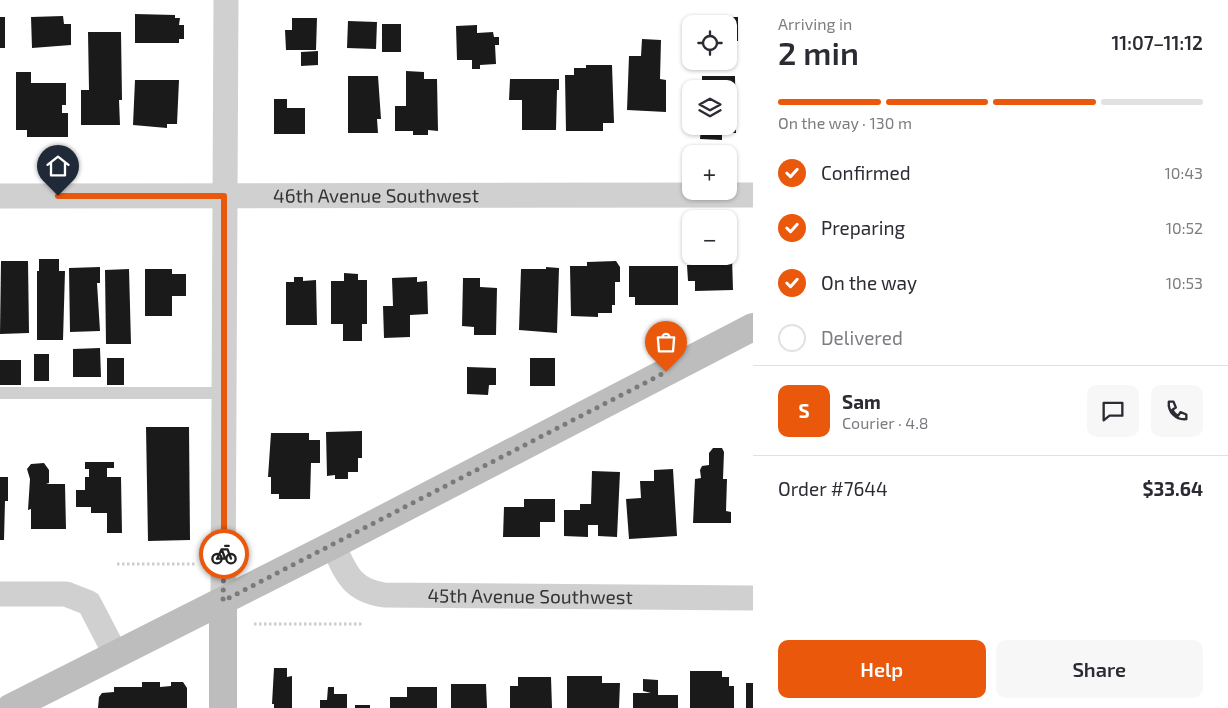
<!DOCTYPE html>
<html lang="en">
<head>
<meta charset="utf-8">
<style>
	body { margin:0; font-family:"Exo 2",sans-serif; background:#f7f7f7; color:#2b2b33; height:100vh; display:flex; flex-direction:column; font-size:19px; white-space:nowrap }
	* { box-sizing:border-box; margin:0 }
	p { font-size:16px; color:#7c7c81 }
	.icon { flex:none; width:28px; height:28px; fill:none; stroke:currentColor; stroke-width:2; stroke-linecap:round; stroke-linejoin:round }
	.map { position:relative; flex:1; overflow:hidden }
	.side { display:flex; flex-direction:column; background:#fff; width:475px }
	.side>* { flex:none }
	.fabs { position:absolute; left:682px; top:15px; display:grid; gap:10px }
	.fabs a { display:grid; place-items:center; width:55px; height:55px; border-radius:10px; background:#fff; box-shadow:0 1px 4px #0004; font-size:25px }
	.pin { position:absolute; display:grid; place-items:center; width:42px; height:42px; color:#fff; margin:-51px -21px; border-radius:50% 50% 50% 0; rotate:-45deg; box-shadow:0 0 5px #0007 }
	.pin .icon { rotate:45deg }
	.courier { position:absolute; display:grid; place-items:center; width:50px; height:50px; margin:-25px; border:4px solid #ea580c; border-radius:50%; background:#fff; color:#222; box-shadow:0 1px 6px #0007 }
	.head em { font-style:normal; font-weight:600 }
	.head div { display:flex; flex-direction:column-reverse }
	.head { display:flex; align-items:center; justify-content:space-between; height:85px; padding:0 25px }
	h1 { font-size:32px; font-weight:600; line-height:38px }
	.bar { display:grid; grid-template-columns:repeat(4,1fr); gap:8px 5px; align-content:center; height:60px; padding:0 25px }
	.bar i { height:6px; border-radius:4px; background:#e1e1e2 }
	.bar .active { background:#ea580c }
	.bar p { grid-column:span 4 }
	.line { display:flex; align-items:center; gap:12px; padding:0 25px; border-top:1px solid #e1e1e2 }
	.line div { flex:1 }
	.round { display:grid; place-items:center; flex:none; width:52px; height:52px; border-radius:10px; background:#f7f7f7 }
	ol { padding:0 25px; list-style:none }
	li { display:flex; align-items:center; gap:15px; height:55px }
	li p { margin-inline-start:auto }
	li .icon { padding:5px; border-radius:50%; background:#ea580c; color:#fff; stroke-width:4 }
	li:last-child { color:#7c7c81 }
	li i { width:28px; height:28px; border:2px solid #e1e1e2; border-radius:50% }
	.action { display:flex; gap:10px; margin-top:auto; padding:10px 25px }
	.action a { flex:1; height:58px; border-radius:10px; background:#ea580c; color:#fff; font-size:20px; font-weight:600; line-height:58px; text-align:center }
	.action a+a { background:#f7f7f7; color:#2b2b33 }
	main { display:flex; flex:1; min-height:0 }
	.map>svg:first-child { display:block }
</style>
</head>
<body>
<main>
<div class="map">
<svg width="753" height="708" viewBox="0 0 753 708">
	<rect width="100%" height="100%" fill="#fff"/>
	<g fill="#1a1a1a">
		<path d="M135,14L175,15V18H180L179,25H184V39H179V43H135Z"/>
		<path d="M63,16L64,24H71V45L32,48L31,17Z"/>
		<rect x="0" y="17" width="5" height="31"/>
		<path d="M720,17H738V41H729V24H720Z"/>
		<path d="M292,18H317L316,50H286L285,30H292Z"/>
		<path d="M348,21L377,22L376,49L347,48Z"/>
		<rect x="382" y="24" width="19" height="28"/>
		<path d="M477,25V33L493,32L494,37H499V45H495L496,64L480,65V69H472V60H457L456,26Z"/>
		<path d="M88,32H121L122,100H119L120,125H81V90H89Z"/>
		<path d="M642,39L661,40L660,79L666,80V112L627,110L629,56H641Z"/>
		<path d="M318,51V65L301,66V52Z"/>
		<path d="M586,65H612L614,123H603V131H566L565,75H574V68H586Z"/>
		<path d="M406,71L424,72V79H437L438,131L428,130V135H413V131H395V106H406Z"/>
		<path d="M16,72H31V83H66V105H62V113H68V137H27V130H16Z"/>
		<path d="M348,76H378L381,119H377L378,133H348Z"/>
		<path d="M702,76H735L736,133H722V140L700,139L701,126H729V89H702Z"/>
		<path d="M510,79H559V90H557L556,130H522V100H509Z"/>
		<path d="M135,80H179L177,124H167V128L133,125Z"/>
		<path d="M274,99H287V108H305V134H274Z"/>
		<path d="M732,257L733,290L695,291V281H688L687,265H694V258Z"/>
		<path d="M39,259H59V271H65L63,340H37V271H39Z"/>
		<path d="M1,261H28L29,333L0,334Z"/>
		<path d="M616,261L620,267V282H615V305H612V313H598V317L571,316L570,266H587V262Z"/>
		<path d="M629,266H678V305H635V297H629Z"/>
		<path d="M100,267V283H97L100,331L70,332L69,268Z"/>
		<path d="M546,267L559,268L557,333L519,330L521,269H546Z"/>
		<path d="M129,269L131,344H106L105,270Z"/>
		<path d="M145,269H172V274H186V296H172V316H145Z"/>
		<path d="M344,273L358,274V280H367V324H362V341H343V324H331V281H344Z"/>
		<path d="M294,277H303V281L316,280L317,325H286V282H294Z"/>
		<path d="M417,277V282L427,281L428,314L410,315V337L384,338L383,306H393L392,278Z"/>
		<path d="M463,278H480V287L497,288L496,335H474V327L462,326Z"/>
		<path d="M100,348L101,377H73V349Z"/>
		<rect x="34" y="354" width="15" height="27"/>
		<rect x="107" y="358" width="17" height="27"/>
		<rect x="530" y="358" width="25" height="28"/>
		<rect x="0" y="360" width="21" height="25"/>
		<path d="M467,367L496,368V385H489L488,395L467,394Z"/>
		<path d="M146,427H189L190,540L148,541Z"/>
		<path d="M362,431V458H358V472H348V479H335V475L327,476L326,432Z"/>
		<path d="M271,433H309V440H320V463H311L310,499H279V494H271V477H268Z"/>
		<path d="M713,448H722L724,452L723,479H727L726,511L731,512V523H693L695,479L701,478L700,470L702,466L709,465V453Z"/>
		<path d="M85,462H114V468H107V477H121L122,533H107V513H91V507H76V490H85V477H89V469H85Z"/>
		<path d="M44,463L49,470V483L46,484H65L66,529H31V509L28,510L30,479L27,469L31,464Z"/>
		<path d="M673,469L677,536L629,539L626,499L641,498L640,481H654V470Z"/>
		<path d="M592,471L620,472L617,537L598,536V525H588V537L564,536V510H580V504H591Z"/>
		<path d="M0,477H8V501H5L4,540H0Z"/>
		<path d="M524,499H555V522H540V537H503L504,507H524Z"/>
		<path d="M274,668H287V677L292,676V708H274V704H272Z"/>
		<path d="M690,671H722V677H729V686H734V708H690Z"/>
		<path d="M567,676H602V683H620L619,708H567Z"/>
		<path d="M518,677H551L552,708H510V686H518Z"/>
		<path d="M643,679L658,680V695H678V708H633V693H651L643,691Z"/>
		<path d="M142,682H160V687L171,686V682H183L187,688V708H98L99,697L102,693L114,692V687H142Z"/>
		<rect x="746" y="683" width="7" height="25"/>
		<path d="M451,684H486L487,708H451Z"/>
		<path d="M328,687H334V694H347V708H320V700H327Z"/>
		<path d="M407,687H437V708H390V697H407Z"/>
		<rect x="355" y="705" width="15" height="3"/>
	</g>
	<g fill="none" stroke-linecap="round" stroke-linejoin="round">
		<g stroke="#cdcdcd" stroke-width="3" stroke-dasharray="2.5 2.5" stroke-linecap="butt">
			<path d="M117,564H196"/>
			<path d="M254,624H362"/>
		</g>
		<path stroke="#d0d0d0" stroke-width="12" d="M0,393H226"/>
		<g stroke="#d0d0d0" stroke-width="25">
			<path id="s1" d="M0,196L753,195"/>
			<path id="s2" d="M333,545C346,573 351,590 384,595L753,598"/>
			<path d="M0,594H66L89,603L116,655"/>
			<path d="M223,601L226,0"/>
		</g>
		<g stroke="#bdbdbd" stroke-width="28">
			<path d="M10,708L333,545L753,327"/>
			<path d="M223,708V601"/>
		</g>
	</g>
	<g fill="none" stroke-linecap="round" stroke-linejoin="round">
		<path stroke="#7a7a7a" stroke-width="5" stroke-dasharray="0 9" d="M224,554L223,601L666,372"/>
		<path stroke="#ea580c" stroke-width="6" d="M58,196H224V554"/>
	</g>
	<g text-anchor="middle" stroke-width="5" stroke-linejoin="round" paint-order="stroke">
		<g font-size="19" fill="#333" stroke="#fff">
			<text dy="7" stroke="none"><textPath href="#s1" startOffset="376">46th Avenue Southwest</textPath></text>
			<text dy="7" stroke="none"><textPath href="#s2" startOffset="222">45th Avenue Southwest</textPath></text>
		</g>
	</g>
</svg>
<div class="fabs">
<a><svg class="icon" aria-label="locate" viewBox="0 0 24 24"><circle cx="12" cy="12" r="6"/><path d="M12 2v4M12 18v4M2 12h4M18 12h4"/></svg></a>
<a><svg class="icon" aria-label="layers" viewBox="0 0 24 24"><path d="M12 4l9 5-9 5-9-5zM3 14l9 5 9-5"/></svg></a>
<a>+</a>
<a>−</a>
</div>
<div class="pin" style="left:666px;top:372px;background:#ea580c"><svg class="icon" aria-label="bag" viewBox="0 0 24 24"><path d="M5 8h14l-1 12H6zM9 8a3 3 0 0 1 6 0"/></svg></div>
<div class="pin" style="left:58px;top:196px;background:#1f2937"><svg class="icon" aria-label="home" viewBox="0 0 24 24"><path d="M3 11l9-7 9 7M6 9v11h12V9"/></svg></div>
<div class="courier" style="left:224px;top:554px"><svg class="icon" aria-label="bike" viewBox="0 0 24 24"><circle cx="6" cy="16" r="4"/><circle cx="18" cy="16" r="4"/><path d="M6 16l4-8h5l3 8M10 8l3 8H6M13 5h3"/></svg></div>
</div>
<section class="side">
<div class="head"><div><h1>2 min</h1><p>Arriving in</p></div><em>11:07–11:12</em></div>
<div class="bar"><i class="active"></i><i class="active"></i><i class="active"></i><i></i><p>On the way · 130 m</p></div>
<ol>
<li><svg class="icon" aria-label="check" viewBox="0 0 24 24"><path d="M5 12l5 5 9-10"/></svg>Confirmed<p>10:43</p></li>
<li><svg class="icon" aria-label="check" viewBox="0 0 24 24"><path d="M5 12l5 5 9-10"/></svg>Preparing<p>10:52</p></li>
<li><svg class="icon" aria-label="check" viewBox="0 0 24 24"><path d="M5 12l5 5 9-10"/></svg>On the way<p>10:53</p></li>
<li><i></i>Delivered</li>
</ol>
<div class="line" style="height:90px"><b class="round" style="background:#ea580c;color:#fff">S</b><div><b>Sam</b><p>Courier · 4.8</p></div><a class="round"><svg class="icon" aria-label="chat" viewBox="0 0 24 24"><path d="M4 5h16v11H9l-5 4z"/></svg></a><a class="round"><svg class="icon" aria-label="phone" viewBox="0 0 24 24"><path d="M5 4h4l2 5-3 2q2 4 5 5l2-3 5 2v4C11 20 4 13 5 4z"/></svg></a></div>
<div class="line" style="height:65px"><div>Order #7644</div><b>$33.64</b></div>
<div class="action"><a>Help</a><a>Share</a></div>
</section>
</main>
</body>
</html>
